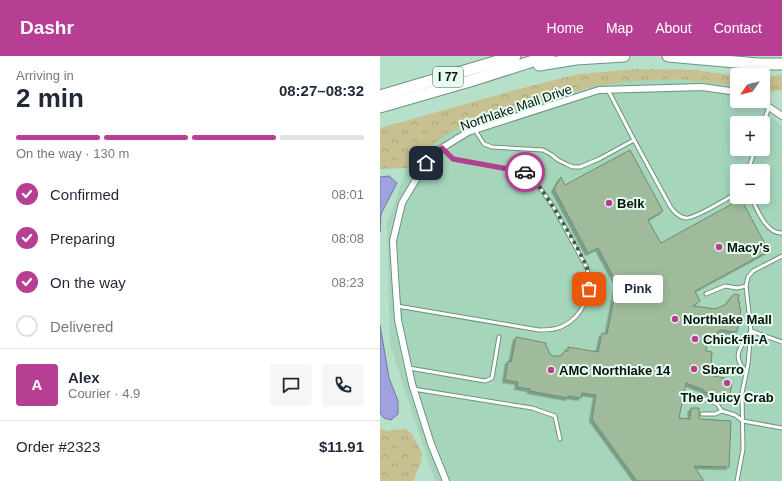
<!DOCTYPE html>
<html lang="en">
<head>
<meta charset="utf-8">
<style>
	body { margin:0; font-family:Helvetica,sans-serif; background:#f6f6f7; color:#1f2937; height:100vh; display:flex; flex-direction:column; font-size:15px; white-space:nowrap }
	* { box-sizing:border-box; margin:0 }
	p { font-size:13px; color:#747a83 }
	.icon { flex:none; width:22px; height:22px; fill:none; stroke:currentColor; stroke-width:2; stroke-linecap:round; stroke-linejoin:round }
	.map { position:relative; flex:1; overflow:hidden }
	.drawer { display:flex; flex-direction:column; background:#fff; width:380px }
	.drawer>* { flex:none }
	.needle { width:26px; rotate:236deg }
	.fabs { position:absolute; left:350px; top:12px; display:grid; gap:8px }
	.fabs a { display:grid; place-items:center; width:40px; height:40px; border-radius:4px; background:#fff; box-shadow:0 2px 10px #0003; font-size:20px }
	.pin { position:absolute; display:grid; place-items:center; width:34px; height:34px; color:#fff; margin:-17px; border-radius:8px; box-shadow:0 2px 6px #0006 }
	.courier { position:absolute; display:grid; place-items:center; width:40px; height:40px; margin:-20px; border:3px solid #b63e93; border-radius:50%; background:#fff; color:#222; box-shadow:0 1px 5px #0007 }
	.bubble { position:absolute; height:28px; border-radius:4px; background:#fff; box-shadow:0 2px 10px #0003; font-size:13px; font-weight:700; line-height:28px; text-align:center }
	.head em { font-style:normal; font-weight:700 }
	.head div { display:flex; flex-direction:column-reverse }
	.head { display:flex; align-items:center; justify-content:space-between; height:68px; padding:0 16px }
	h1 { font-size:26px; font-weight:700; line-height:30px }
	.bar { display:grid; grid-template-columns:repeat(4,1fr); gap:6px 4px; align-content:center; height:48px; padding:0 16px }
	.bar i { height:5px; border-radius:3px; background:#e0e1e3 }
	.bar .selected { background:#b63e93 }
	.bar p { grid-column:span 4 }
	.line { display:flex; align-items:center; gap:10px; padding:0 16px; border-top:1px solid #e0e1e3 }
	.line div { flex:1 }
	.round { display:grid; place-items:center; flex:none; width:42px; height:42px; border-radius:4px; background:#f6f6f7 }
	ol { padding:0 16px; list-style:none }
	li { display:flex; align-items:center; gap:12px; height:44px }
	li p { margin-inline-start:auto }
	li .icon { padding:4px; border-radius:50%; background:#b63e93; color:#fff; stroke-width:4 }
	li:last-child { color:#747a83 }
	li i { width:22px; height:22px; border:2px solid #e0e1e3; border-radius:50% }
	header { display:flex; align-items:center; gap:24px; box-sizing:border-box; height:56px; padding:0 20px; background:#b63e93; color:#fff }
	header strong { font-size:19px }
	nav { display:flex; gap:22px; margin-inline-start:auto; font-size:14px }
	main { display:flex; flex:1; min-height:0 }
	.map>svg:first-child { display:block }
</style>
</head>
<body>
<header>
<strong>Dashr</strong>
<nav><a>Home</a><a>Map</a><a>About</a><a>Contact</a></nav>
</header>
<main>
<section class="drawer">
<div class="head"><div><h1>2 min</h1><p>Arriving in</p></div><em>08:27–08:32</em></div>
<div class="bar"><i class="selected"></i><i class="selected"></i><i class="selected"></i><i></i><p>On the way · 130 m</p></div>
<ol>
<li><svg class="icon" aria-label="check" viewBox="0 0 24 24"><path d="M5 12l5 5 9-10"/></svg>Confirmed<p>08:01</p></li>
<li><svg class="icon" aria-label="check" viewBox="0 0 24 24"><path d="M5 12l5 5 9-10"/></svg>Preparing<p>08:08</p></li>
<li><svg class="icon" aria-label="check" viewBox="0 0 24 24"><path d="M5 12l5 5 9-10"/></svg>On the way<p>08:23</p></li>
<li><i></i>Delivered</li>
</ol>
<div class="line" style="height:72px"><b class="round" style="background:#b63e93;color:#fff">A</b><div><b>Alex</b><p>Courier · 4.9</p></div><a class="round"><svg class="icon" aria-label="chat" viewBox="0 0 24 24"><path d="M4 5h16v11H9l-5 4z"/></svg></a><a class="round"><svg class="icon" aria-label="phone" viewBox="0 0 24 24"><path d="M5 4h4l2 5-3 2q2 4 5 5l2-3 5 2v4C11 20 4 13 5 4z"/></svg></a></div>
<div class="line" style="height:52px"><div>Order #2323</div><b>$11.91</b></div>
</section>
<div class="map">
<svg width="402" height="425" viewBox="0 0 402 425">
	<defs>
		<pattern id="forest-crowns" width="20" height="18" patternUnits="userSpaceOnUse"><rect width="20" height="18" fill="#c7c091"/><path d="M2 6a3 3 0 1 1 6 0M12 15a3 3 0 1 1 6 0" fill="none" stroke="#a9a47c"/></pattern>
		<filter id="shadow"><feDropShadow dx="-2.5" dy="2.5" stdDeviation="0" flood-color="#0004"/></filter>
	</defs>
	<rect width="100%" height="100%" fill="#b7e0ca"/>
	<path fill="#a5d6bc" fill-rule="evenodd" d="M350,21L357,28V45H375L402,70V425H56L48,405L10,288L7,168L39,77L218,24ZM357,67H383V93H357ZM357,115H383V141H357Z"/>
	<g fill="url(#forest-crowns)">
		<path d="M257,13L315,14L357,20V30L297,23L252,25L214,30L82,70C58,82 49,92 32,112L0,113V72L135,34L198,18Z"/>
		<path d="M402,19V34L383,37V21Z"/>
		<path d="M0,372L6,375L25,373L32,378L42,397L40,409L33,425H0Z"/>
	</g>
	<g fill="#9fa2df" stroke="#70779f">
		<path d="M9,120L17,127L1,158L0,176V121Z"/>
		<path d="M0,269L9,322L18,345V358L11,364L4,362L0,357Z"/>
	</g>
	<path fill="#a0bb9c" stroke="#708a6c" filter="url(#shadow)" d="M250,94L283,155L268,164L281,187L361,143L389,195L315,235L320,245L313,250L335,253L345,249L354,238L359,239L358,246H360L359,252H361L357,276L341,274L327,284L326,295L332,296L331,309L326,308L329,319L348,323L352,328L349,344L339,343L340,339L324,336V334L306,327L299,362L310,363L311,352H319V363L351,365L349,411L314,410L324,425H257L212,363L216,339L202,337L201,342L188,340V342L150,335V333L137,331L138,326L125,324L128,305L131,306L136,281L166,287V291H167L170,298L173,300H181L185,295H188V291L218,296L222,277L227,278L237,227L218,192L208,197L174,133L181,121L185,129Z"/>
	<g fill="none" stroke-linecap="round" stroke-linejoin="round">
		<defs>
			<g id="lane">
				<path d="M383,68L389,51"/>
				<path d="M95,74L104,88L112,91L163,94L172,99L178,104L188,109L193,111H200L219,103L254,84L228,34"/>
				<path d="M254,84L290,150C293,155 299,161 305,162C313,164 348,142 357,137"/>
				<path d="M368,115L375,93"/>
				<path d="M371,141C377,153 386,178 402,177"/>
				<path d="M326,238L345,230L357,232L366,230"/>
				<path d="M17,250L159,274C166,274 174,274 181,271C204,261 213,235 207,212L173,150L149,117L73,103L62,92"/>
				<path d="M29,312L105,325L112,322L119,281"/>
				<path d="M366,315C350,300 362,289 371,275L402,286"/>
				<path d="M33,333L152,352L175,360L180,383"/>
				<path d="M318,340L337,348L342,355"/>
				<path d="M322,358H335L342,355L355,359L363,365L402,372"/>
				<path d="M357,425L363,393L362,337L368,308L371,275L366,230L368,221L373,215L402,200"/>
			</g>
			<g id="street">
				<path d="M380,45L402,60"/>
				<path d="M66,425L51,388L32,328L18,264L15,220L13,185L22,147L46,107L62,92L88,76L219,34L322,31L357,36"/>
			</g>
			<g id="highway">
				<path d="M288,0L378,8H402"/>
				<path d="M159,9L196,3L244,0"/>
				<path d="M0,40L135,0"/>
				<path d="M0,51L90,25L169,0"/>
			</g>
		</defs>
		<use href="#lane" stroke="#6c927e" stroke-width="5"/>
		<use href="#street" stroke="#6c927e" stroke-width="8"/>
		<use href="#highway" stroke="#6c927e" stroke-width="13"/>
		<use href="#lane" stroke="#fff" stroke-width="3"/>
		<use href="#street" stroke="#fff" stroke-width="6"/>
		<use href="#highway" stroke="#fff" stroke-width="11"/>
	</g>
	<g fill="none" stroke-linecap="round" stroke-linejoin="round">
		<path stroke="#435a4e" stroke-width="4" stroke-dasharray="0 7.2" d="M145,116C159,122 201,196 207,212C210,219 209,226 209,233"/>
		<path stroke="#b63e93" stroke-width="5" d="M46,107L62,92L73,103L145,116"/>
	</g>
	<g fill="#b63e93" stroke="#e7fcf0" stroke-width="1.5">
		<circle cx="229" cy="147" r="4"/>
		<circle cx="339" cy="191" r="4"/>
		<circle cx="295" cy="263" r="4"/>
		<circle cx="315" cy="283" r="4"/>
		<circle cx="314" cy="313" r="4"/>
		<circle cx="171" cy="314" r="4"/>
		<circle cx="347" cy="327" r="4"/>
	</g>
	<g text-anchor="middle" stroke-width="4" stroke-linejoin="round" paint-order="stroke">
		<rect fill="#e7fcf0" stroke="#485850" stroke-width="1" x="53" y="11" width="30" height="20" rx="3"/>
		<g font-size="12" font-weight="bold" fill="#04120b">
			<text x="68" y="25">I 77</text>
		</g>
		<g font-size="13" fill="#04120b" stroke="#e7fcf0">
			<text transform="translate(136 51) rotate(-19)" y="5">Northlake Mall Drive</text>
		</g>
		<g font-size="13" font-weight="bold" fill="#04120b" stroke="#e7fcf0" text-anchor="start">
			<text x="237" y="152">Belk</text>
			<text x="347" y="196">Macy's</text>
			<text x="303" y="268">Northlake Mall</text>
			<text x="323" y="288">Chick-fil-A</text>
			<text x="322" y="318">Sbarro</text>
			<text x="179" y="319">AMC Northlake 14</text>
			<text x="347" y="346" text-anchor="middle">The Juicy Crab</text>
		</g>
	</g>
</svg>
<div class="fabs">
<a><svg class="needle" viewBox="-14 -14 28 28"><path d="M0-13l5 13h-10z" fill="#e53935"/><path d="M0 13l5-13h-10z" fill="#747a83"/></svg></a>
<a>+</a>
<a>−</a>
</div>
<div class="pin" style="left:209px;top:233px;background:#ea580c"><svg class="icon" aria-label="bag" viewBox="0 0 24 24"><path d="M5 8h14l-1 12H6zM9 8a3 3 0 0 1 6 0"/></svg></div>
<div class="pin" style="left:46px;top:107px;background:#1f2937"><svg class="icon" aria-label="home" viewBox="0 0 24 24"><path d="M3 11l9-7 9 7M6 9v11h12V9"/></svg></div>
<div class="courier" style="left:145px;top:116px"><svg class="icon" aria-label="car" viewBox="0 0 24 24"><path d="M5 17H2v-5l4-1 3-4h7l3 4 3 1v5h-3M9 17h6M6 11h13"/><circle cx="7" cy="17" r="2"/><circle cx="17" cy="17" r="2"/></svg></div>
<div class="bubble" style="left:233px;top:219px;width:50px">Pink</div>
</div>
</main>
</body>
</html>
